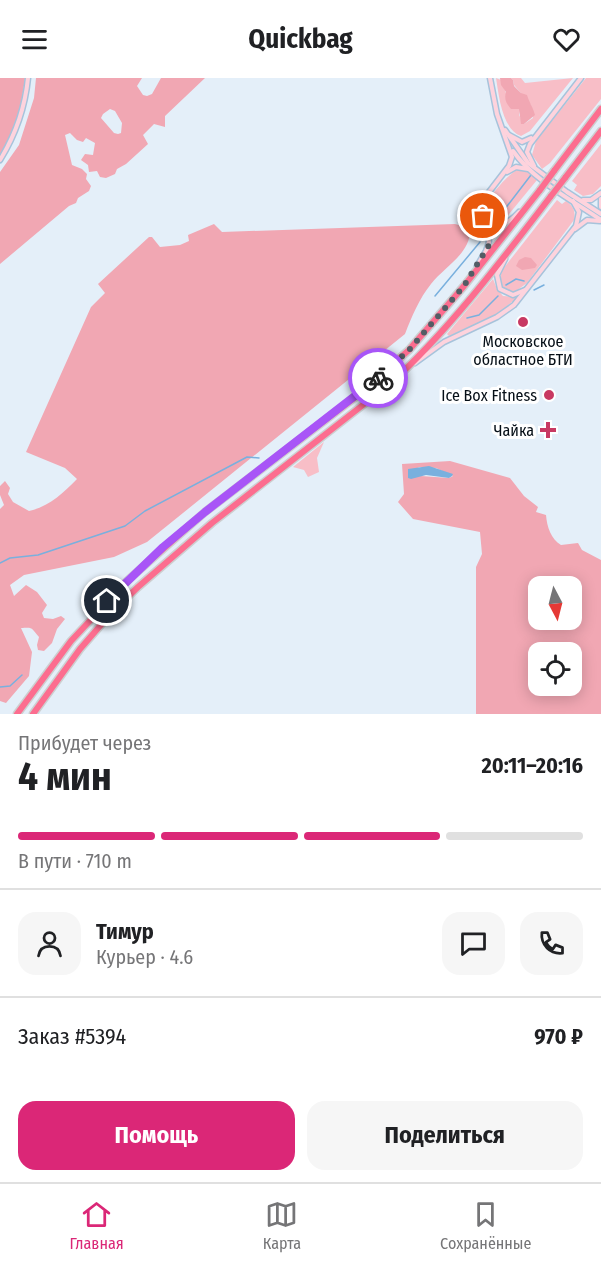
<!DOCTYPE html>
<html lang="ru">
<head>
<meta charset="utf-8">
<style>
	body { margin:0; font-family:"Fira Sans Condensed",sans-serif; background:#f6f6f6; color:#202124; height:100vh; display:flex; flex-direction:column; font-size:22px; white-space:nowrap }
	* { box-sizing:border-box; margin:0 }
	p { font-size:20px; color:#757577 }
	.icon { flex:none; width:33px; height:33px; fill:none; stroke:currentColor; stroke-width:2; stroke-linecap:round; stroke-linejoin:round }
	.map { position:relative; height:636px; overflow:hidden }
	.side { display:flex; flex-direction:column; background:#fff; flex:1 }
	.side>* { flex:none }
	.needle { width:39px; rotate:173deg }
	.controls { position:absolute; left:528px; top:498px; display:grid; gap:12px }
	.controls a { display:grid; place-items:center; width:54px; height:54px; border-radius:12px; background:#fff; box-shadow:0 3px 15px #0003; font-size:30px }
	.pin { position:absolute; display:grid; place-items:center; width:51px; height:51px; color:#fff; margin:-26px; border:3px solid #fff; border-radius:50%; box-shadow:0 2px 6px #0007 }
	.courier { position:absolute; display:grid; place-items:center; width:60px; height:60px; margin:-30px; border:4px solid #a855f7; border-radius:50%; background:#fff; color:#222; box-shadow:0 2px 8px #0007 }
	.headline em { font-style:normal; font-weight:700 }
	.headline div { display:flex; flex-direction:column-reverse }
	.headline { display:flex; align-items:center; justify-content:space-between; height:102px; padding:0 18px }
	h1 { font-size:39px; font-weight:700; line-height:45px }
	.bar { display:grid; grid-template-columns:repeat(4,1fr); gap:9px 6px; align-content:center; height:72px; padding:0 18px }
	.bar i { height:8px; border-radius:4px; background:#e0e0e0 }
	.bar .active { background:#db2777 }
	.bar p { grid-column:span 4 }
	.line { display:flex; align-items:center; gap:15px; padding:0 18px; border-top:2px solid #e0e0e0 }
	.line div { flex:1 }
	.round { display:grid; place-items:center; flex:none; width:63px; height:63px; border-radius:18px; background:#f6f6f6 }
	.primary-button { display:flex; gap:12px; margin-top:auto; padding:12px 18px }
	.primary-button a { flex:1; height:69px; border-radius:18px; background:#db2777; color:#fff; font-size:24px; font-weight:700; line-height:69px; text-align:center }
	.primary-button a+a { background:#f6f6f6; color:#202124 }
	header { display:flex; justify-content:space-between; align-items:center; height:78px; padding:0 18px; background:#fff; font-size:27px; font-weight:700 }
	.menu { display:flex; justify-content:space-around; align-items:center; height:84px; border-top:2px solid #e0e0e0; background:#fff; font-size:16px; color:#757577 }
	.menu a { display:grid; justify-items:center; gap:3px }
	.menu .active { color:#db2777 }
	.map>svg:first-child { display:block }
</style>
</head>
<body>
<header><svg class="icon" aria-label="menu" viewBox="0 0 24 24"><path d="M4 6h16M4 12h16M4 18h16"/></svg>Quickbag<svg class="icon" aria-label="heart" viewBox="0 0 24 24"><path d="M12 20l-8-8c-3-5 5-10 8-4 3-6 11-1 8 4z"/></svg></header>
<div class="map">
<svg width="601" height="636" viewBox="0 0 601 636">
	<rect width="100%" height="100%" fill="#e4eff9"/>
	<g fill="#f8bec7">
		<path d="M496,0L501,2L506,15L520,32L519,37L524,46L533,40L531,27L514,7L513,2L511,0H521L525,5L573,0L530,53L521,58C502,51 499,18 496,0Z"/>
		<path d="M586,0H601V21L550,85L542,91L532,77L536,63Z"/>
		<path d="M601,66V108L593,116L583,118L574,112L577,107L572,103Z"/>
		<path d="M519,91L529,95L537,102L505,141L499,145L490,142C487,138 485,133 486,128C488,119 510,94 519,91Z"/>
		<path d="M557,122L562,126L566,123C573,128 576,133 574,142L527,205L516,213C501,214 497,203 503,191Z"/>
		<path d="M493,201L497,211L503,218L518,219L496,237L449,258L447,256Z"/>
		<path d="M324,364L317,380L319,394L308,399L304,392L293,389Z"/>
	</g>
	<g fill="#f1a7b3" fill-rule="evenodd">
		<path d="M0,0H25C22,27 15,54 0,77Z"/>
		<path d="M36,0H142L137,8L143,17L147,18L152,16L161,0H205L165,38V49L154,46L143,57L148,66L126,86L117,91L115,96L106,100L100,99L97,93L89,94L88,87L81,82L85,76L93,77L95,65L86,60L83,64L77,62L70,55L65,57L72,87L82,91L87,96L86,101L91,108L89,113L78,120L76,125L69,128L0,186V94L19,67L34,20ZM110,31L115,33L122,45L121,55L118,56L114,55L101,40L103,36Z"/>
		<path d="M500,0H511L513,2L514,8L521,15L527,17C529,24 533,29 535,37L524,46H521L519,31H511C506,25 504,21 506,14L501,7Z"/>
		<path d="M214,146L222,154L455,146L470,150C472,175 444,189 431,206C419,221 412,238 405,256L147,464L114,479L24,497L10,507L14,518L26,507L37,514L47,527L42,535L44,540L53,541L61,538L65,541L57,551L52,565L44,573L38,572L37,567L39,559C31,550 34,549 21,550L32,574L29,598L6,625L0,623V431L4,427L0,417V408L5,403L10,410L8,416L13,424L29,433C50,428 62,416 77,401L65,390L26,374L91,229L105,215L98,206L149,159H152L160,169L180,167L189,163L188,157Z"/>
		<path d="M525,179L531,180L537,187L535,190L522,192L516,188L519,182Z"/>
		<path d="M450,383L510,400L524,418L538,429L536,434L546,437C547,449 551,461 561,467L578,465L582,472L601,482V636H476V489L482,476L480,454L413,441L398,424L404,416L402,386ZM420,389L436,390L453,398L449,400L421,398L415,391ZM538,508H572V542H538ZM538,574H572V608H538Z"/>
	</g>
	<path fill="#79b0de" d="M429,388L453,396L452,398L449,400L426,397L411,401L408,400V391Z"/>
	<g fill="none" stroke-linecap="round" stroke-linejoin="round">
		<g stroke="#79b0de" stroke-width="1.5">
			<path d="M501,136L531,97"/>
			<path d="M506,207L516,201L524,203"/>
			<path d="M534,212L544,207"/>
			<path d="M435,218L480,164"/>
			<path d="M467,240L479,237L498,218"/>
			<path d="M0,485L10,480L38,477L125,448L145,433L247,379L259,380"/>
			<path d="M0,609L10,608L22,597"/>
		</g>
		<defs>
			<g id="secondary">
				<path d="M505,52L528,85L567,114L601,136"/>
				<path d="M509,57L522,64L531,60"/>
				<path d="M513,73C534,103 572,122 601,142"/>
				<path d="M0,82C16,56 25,30 28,0"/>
				<path d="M534,88L527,74L530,66L581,0"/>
				<path d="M507,94L516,89L528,91"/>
				<path d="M601,121V129"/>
				<path d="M583,122H591L601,115"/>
				<path d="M486,140C498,153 509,145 519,134"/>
				<path d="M575,151L587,142L600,143"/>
				<path d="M505,181L497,197L500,211L513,217L525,212"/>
				<path d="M477,188L486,173L489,164L482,127L486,118L509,88L512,79L497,36L490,0"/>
				<path d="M415,285L444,264L497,239L514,227L576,148L579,134L573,123"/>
			</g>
			<g id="highway">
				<path d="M554,93L601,31"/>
				<path d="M565,100L601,53"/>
				<path d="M17,636L71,563L128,502L205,434L354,320L409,272L464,208L540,112"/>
				<path d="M33,636L80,571L113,533L138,509L212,445L391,305C451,250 501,183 551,118"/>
			</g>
		</defs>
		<use href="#secondary" stroke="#a7c3db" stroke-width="7"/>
		<use href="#highway" stroke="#cdcfd0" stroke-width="9"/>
		<use href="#secondary" stroke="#fed3dd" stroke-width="4"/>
		<use href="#highway" stroke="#fc6d8f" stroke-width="6"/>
		<defs>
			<g id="highway-bridge">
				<path d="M540,112L554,93"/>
				<path d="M551,118L565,100"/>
			</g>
		</defs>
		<use href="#highway-bridge" stroke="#cdcfd0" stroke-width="9" stroke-linecap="butt"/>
		<use href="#highway-bridge" stroke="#fc6d8f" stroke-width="6"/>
	</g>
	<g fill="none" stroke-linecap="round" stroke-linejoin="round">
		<path stroke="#535d65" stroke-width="6" stroke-dasharray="0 10.8" d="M378,300L409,272L464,208L489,167V158L483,138"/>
		<path stroke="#a855f7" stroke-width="8" d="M107,523L163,469L205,434L378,300"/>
	</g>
	<g fill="#c83962" stroke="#fff" stroke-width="2">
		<circle cx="523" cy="244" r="6"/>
		<circle cx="549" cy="317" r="6"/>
		<path d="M545 343h6v6h6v6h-6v6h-6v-6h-6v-6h6z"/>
	</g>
	<g text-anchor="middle" stroke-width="6" stroke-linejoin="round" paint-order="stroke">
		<g font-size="16" fill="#050e16" stroke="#fff" text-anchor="end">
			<text x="523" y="269" text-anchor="middle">Московское<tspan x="523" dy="18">областное БТИ</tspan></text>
			<text x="537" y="323">Ice Box Fitness</text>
			<text x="534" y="358">Чайка</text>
		</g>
	</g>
</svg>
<div class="controls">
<a><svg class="needle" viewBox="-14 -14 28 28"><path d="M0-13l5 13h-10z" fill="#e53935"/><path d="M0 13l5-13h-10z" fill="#757577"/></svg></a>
<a><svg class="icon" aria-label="locate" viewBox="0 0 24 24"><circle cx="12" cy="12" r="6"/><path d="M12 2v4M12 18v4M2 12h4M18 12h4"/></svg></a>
</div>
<div class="pin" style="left:483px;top:138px;background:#ea580c"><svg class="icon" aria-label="bag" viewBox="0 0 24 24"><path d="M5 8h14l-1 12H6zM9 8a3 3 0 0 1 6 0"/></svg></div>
<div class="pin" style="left:107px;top:523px;background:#1f2937"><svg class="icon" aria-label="home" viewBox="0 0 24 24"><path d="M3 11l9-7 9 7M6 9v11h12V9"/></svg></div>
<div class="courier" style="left:378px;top:300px"><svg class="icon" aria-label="bike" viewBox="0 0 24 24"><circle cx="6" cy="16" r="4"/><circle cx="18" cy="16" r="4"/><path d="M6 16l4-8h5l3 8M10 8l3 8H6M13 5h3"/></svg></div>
</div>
<section class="side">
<div class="headline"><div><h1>4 мин</h1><p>Прибудет через</p></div><em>20:11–20:16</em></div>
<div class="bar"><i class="active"></i><i class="active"></i><i class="active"></i><i></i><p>В пути · 710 m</p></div>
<div class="line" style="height:108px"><a class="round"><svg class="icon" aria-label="person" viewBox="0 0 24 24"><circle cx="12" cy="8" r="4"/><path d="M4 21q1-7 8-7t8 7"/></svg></a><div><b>Тимур</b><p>Курьер · 4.6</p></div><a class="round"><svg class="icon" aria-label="chat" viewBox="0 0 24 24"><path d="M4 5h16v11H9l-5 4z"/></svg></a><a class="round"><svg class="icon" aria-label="phone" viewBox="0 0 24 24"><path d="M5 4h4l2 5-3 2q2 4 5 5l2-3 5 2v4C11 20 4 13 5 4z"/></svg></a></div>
<div class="line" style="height:78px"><div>Заказ #5394</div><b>970 ₽</b></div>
<div class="primary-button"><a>Помощь</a><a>Поделиться</a></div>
</section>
<nav class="menu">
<a class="active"><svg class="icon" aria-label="home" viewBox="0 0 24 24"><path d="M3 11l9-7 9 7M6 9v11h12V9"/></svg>Главная</a>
<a><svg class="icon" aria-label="map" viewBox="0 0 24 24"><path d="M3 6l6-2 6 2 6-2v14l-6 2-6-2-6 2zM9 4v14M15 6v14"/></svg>Карта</a>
<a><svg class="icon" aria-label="saved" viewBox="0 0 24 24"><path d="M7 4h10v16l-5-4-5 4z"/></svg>Сохранённые</a>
</nav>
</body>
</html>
